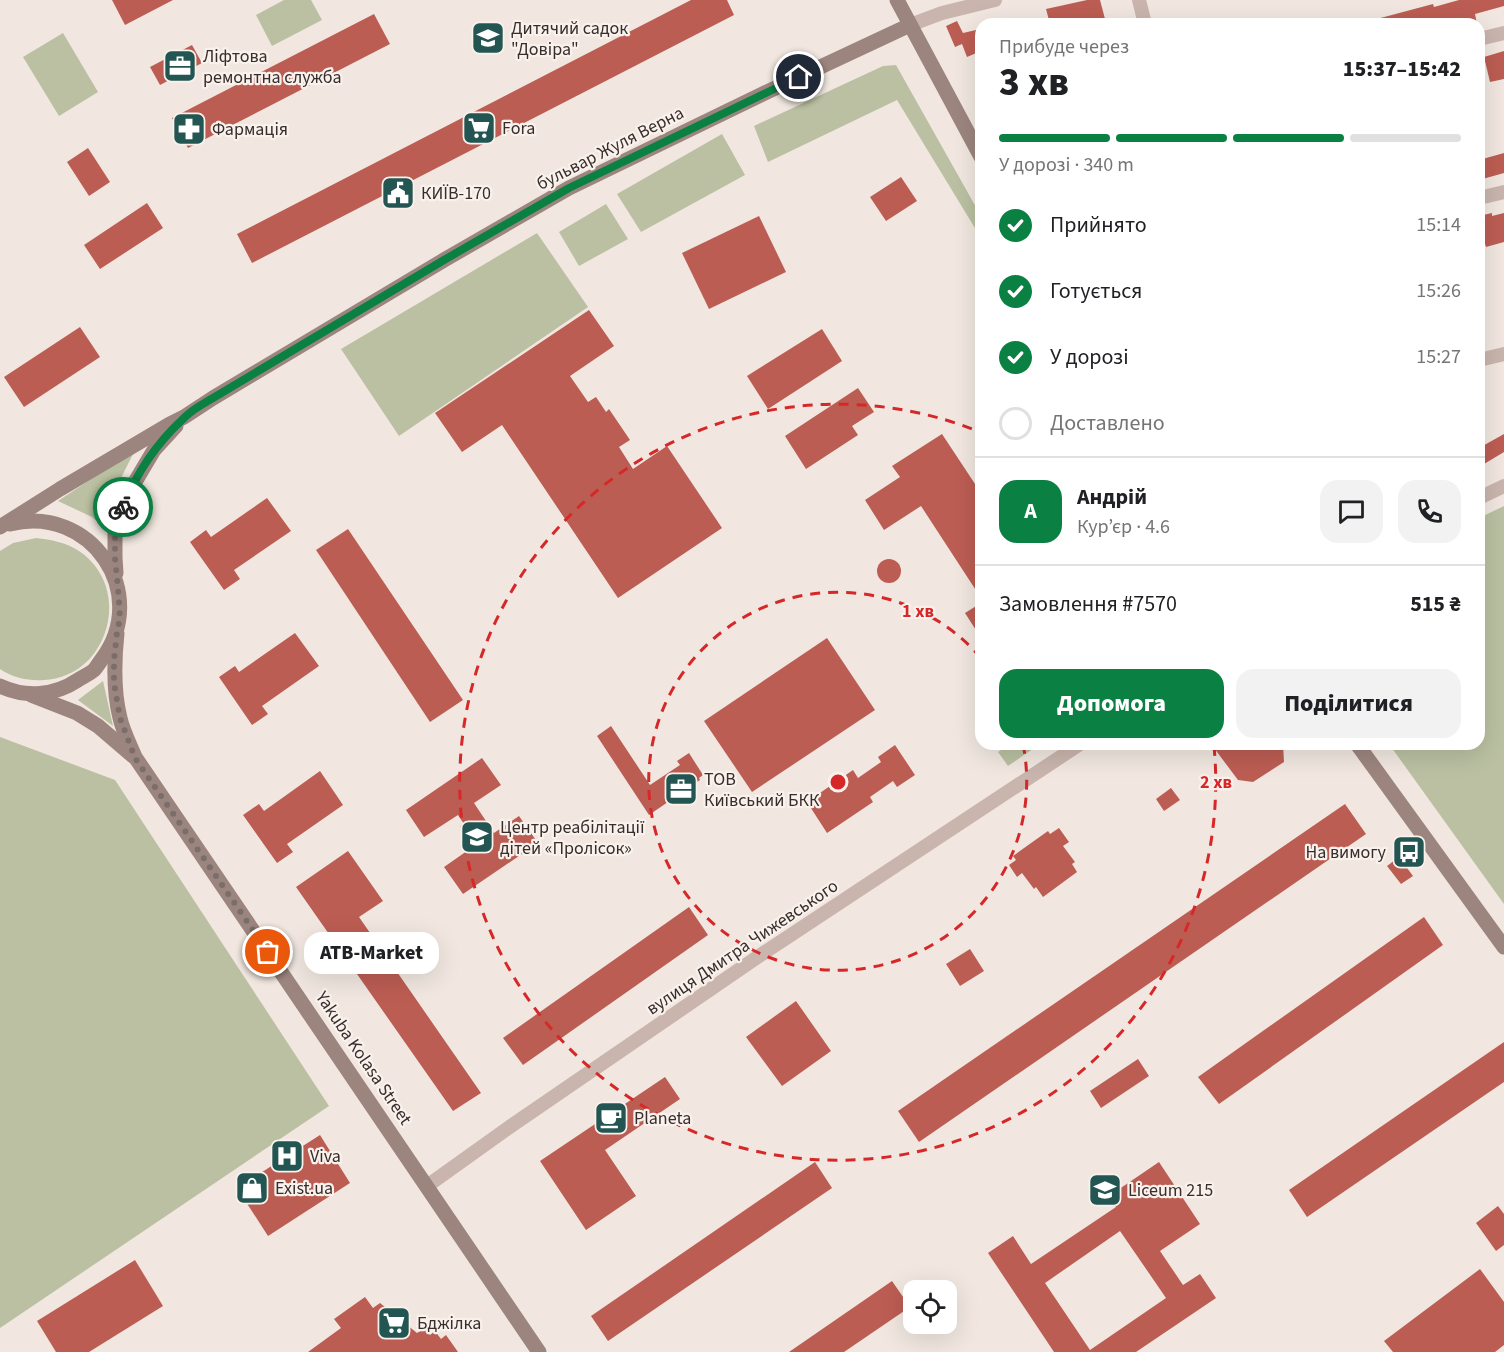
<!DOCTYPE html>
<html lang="uk">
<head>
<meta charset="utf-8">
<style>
	body { margin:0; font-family:"Source Sans 3",sans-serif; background:#f2f2f2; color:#202124; height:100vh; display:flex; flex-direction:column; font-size:22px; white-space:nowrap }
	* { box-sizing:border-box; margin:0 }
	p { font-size:20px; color:#757577 }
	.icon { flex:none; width:33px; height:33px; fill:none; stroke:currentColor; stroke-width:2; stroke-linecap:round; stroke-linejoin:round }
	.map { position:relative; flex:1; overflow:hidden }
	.side { position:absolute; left:975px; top:18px; width:510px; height:732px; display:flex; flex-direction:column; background:#fff; border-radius:18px; box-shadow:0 6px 24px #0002 }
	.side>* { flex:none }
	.controls { position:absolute; left:903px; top:1280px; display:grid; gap:12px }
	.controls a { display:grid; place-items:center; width:54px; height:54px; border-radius:12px; background:#fff; box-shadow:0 6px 24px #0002; font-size:30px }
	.pin { position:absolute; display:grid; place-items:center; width:51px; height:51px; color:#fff; margin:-26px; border:3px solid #fff; border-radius:50%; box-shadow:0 2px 6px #0007 }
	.courier { position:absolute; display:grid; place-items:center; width:60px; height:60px; margin:-30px; border:4px solid #0b8043; border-radius:50%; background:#fff; color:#222; box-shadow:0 2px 8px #0007 }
	.bubble { position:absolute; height:42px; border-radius:18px; background:#fff; box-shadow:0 6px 24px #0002; font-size:20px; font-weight:800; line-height:42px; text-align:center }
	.head em { font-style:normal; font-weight:800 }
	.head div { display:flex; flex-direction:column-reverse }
	.head { display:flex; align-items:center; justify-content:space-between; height:102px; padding:0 24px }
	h1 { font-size:39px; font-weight:800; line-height:45px }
	.bar { display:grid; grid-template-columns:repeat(4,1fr); gap:9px 6px; align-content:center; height:72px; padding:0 24px }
	.bar i { height:8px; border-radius:4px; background:#e0e0e0 }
	.bar .on { background:#0b8043 }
	.bar p { grid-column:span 4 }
	.line { display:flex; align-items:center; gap:15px; padding:0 24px; border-top:2px solid #e0e0e0 }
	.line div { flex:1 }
	.round { display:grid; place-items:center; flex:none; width:63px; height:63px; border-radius:18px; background:#f2f2f2 }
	ol { padding:0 24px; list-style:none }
	li { display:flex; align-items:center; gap:18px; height:66px }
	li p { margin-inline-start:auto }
	li .icon { padding:6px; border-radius:50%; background:#0b8043; color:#fff; stroke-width:4 }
	li:last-child { color:#757577 }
	li i { width:33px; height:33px; border:3px solid #e0e0e0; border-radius:50% }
	.primary-button { display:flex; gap:12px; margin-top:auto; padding:12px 24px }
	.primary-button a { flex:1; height:69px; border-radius:18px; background:#0b8043; color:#fff; font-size:24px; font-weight:800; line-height:69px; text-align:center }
	.primary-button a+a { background:#f2f2f2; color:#202124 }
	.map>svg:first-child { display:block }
</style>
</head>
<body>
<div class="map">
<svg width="1504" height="1352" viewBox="0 0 1504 1352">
	<rect width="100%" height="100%" fill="#f1e7e0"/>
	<g fill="#bac0a1">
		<path d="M284,0H311L322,20L272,46L256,15Z"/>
		<path d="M63,33L98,92L59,116L23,57Z"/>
		<path d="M896,65L981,216V238L897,100L768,162L754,126L883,66Z"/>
		<path d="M722,134L745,175L641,232L617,194Z"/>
		<path d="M606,204L628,239L579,266L559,232Z"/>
		<path d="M537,233L588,307L399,436L341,349Z"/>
		<path d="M135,450L119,482L110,512L107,530L92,517L58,501Z"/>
		<path d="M1504,506V904L1389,744H1479V518Z"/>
		<path d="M36,538C51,540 66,542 79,551C134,588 109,677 44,680C28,681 13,678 0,669V551L13,543Z"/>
		<path d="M103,681L113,726L78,700Z"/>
		<path d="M0,737L115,780L329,1106L0,1328Z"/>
		<path d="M1010,744H1040L1008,766L998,752Z"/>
	</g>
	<g fill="#bc5d53" fill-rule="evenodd">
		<path d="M112,0H173L125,25Z"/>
		<path d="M691,0H727L734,15L252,263L237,234Z"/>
		<path d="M1087,0H1100L1105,19L1088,24H1050L1046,9Z"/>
		<path d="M1459,0H1504V6L1475,14L1477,24H1374L1373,20L1433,4L1434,7Z"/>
		<path d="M374,14L390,44L188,148L172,118Z"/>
		<path d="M957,21L963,33L976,30L981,41V51L967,57L962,44L955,47L946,26Z"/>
		<path d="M192,45L202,63L160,85L150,67Z"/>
		<path d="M1504,51V79L1490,82L1484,57Z"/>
		<path d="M88,148L110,182L89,196L67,162Z"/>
		<path d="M1504,153V173L1479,180V160Z"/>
		<path d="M901,177L917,201L886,221L870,197Z"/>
		<path d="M147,203L163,228L100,269L84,245Z"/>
		<path d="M1492,213V216L1504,213V242L1486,247L1485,244L1479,245V216Z"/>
		<path d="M759,216L786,272L709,309L682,253Z"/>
		<path d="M589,310L614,346L570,376L588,402L596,397L606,412L609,409L630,440L619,447L633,469L667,446L722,528L618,598L502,425L462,452L435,413Z"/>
		<path d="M80,327L100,357L24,407L4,377Z"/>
		<path d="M822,329L842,361L768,409L747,376Z"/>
		<path d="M858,388L874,412L852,426L858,435L806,469L785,436Z"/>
		<path d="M942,434L981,493V598L921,506L884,530L865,500L900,477L892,466Z"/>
		<path d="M1504,434V452L1479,467V448Z"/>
		<path d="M267,498L291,531L234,570L240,579L224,590L190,542L206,530L211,537Z"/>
		<path d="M348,529L463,700L430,722L316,550Z"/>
		<circle cx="889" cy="571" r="12"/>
		<path d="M981,603V638L965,613Z"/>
		<path d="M295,633L319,666L262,706L268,714L252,725L219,677L235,666L239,672Z"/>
		<path d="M827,638L875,710L752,792L704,721Z"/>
		<path d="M611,726L650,785L680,765L677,761L689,753L703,775L699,778L700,780L649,815L597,736Z"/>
		<path d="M1211,744H1283L1284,762L1253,782L1238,780Z"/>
		<path d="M895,745L915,775L897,787L893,781L870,797L873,802L827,833L807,802L853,770L858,778L881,762L878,757Z"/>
		<path d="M482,758L501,785L474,803L494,833L519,816L538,843L463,894L444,867L477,844L458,815L424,837L406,810Z"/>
		<path d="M320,771L343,805L287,844L293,852L277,863L243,815L259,804L264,811Z"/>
		<path d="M1171,788L1180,800L1164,811L1156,799Z"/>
		<path d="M1345,804L1366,834L919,1142L898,1111Z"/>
		<path d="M1059,828L1069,842L1063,846L1075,862L1072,864L1077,872L1043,897L1036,887L1034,889L1022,873L1017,877L1009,865L1016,860L1013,856L1048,831L1050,834Z"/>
		<path d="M348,851L383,901L359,917L481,1093L453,1111L296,887Z"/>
		<path d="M1399,857L1413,876L1401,884L1387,866Z"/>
		<path d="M689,907L708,935L523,1065L503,1038Z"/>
		<path d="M1424,917L1443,945L1219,1104L1198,1077Z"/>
		<path d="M970,949L984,971L960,986L946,964Z"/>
		<path d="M796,1001L831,1051L782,1086L746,1037Z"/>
		<path d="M1504,1042V1082L1307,1217L1289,1190Z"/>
		<path d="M1138,1059L1149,1076L1101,1108L1090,1091Z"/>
		<path d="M665,1077L680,1099L605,1150L636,1196L586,1230L540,1161Z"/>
		<path d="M320,1135L350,1183L268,1236L237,1188Z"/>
		<path d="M815,1162L832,1188L608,1341L591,1316Z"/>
		<path d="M1159,1162L1200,1224L1160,1251L1183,1285L1200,1274L1216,1298L1136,1352H1054L988,1253L1013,1236L1031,1264L1116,1207L1109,1196ZM1120,1231L1166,1298L1090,1350L1045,1283Z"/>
		<path d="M1498,1206L1504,1214V1245L1496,1251L1476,1223Z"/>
		<path d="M135,1260L163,1306L89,1352H56L37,1321Z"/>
		<path d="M1480,1269L1504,1302V1345L1495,1352H1393L1384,1341Z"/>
		<path d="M892,1281L910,1307L844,1352H789Z"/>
		<path d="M365,1297L373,1308L380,1303L417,1333L425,1328L430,1335L435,1331L441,1339L446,1335L458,1352H308L341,1328L334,1319Z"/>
	</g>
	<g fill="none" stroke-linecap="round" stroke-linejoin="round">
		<g stroke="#c9b5ad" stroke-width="14">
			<path d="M1139,0L1145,24"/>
			<path d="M910,25L942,13L995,0"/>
			<path d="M1479,39L1504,33"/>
			<path d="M1479,198L1504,192"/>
			<path d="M1479,360L1504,354"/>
			<path d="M1479,498L1504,486"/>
			<path d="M427,1186L511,1126L759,956L1080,744"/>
		</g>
		<g stroke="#9c857e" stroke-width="15">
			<path d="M897,0L981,157"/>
			<path d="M0,527L60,489L170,424L184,417L213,398L444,260L569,188L769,91L910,25"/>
			<path d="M116,573L115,558V528L129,492L154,450L176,426"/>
			<path d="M117,633C114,661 113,690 120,718C123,731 130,745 135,757L539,1352"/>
			<path d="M0,686C26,698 54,696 78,680C83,677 89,674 94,670C97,667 99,663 102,659C151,593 91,504 10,524"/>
			<path d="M31,695L77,713L98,726L133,756"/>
			<path d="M1357,744L1504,947"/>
		</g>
	</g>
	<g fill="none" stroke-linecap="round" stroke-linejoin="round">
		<path stroke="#796e6a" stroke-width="6" stroke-dasharray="0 10.8" d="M123,507L115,528V558L118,588L120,618L117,633L114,660V683L120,718L135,758L268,952"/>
		<path stroke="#0b8043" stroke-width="8" d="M123,507C136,474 157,443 183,419C191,410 203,404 213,398L444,260L569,188L799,77"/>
	</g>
	<g fill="none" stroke="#d62828" stroke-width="3" stroke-dasharray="10 8">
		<path d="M1023 744A189 189 0 1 1 981 658"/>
		<path d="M1214 746A378 378 0 1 1 980 432"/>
	</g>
	<defs>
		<symbol id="school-square" viewBox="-11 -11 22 22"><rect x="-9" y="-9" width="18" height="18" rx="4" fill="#235652" stroke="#f9f1ec"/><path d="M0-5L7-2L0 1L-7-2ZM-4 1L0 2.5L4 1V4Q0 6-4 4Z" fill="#fff"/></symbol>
		<symbol id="office-square" viewBox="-11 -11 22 22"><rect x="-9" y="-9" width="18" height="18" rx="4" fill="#235652" stroke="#f9f1ec"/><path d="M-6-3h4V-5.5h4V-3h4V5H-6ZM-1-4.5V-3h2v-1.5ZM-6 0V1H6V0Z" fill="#fff"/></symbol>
		<symbol id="supermarket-square" viewBox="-11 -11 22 22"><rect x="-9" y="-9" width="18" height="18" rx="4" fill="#235652" stroke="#f9f1ec"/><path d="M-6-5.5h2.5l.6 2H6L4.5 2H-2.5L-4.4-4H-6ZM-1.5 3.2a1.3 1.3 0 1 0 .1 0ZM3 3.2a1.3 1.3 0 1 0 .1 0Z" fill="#fff"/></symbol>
		<symbol id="pharmacy-square" viewBox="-11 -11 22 22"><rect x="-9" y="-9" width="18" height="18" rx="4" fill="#235652" stroke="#f9f1ec"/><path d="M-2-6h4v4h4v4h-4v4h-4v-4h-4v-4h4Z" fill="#fff"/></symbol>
		<symbol id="civic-square" viewBox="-11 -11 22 22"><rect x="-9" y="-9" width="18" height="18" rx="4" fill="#235652" stroke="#f9f1ec"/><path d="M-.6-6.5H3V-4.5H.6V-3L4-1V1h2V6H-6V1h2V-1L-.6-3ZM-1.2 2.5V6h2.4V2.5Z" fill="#fff"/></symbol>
		<symbol id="bus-square" viewBox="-11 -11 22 22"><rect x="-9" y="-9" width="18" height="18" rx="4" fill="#235652" stroke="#f9f1ec"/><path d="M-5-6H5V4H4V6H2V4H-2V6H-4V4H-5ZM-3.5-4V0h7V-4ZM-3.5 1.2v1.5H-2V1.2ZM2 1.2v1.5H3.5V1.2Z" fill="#fff"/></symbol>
		<symbol id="cafe-square" viewBox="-11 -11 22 22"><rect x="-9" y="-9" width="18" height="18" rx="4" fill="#235652" stroke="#f9f1ec"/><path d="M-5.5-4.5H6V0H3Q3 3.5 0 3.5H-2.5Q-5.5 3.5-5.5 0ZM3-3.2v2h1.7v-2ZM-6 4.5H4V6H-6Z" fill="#fff"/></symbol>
		<symbol id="hospital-square" viewBox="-11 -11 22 22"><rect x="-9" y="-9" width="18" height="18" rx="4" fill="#235652" stroke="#f9f1ec"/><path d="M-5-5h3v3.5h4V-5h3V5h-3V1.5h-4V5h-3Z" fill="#fff"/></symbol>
		<symbol id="shop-square" viewBox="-11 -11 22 22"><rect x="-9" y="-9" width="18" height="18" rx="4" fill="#235652" stroke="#f9f1ec"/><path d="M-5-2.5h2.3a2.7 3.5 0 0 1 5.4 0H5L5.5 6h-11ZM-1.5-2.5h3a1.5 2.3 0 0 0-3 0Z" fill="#fff"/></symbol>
	</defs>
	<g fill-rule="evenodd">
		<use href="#school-square" x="469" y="19" width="38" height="38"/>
		<use href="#office-square" x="161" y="47" width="38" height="38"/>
		<use href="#supermarket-square" x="460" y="109" width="38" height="38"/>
		<use href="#pharmacy-square" x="170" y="110" width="38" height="38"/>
		<use href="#civic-square" x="379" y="174" width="38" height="38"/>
		<use href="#office-square" x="662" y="770" width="38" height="38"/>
		<use href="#school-square" x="458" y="818" width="38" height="38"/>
		<use href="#bus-square" x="1390" y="833" width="38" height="38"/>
		<use href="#cafe-square" x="592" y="1099" width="38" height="38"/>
		<use href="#hospital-square" x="268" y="1137" width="38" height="38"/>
		<use href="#shop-square" x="233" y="1169" width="38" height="38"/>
		<use href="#school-square" x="1086" y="1171" width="38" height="38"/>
		<use href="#supermarket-square" x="375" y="1304" width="38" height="38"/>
	</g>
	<g text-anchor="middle" stroke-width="4.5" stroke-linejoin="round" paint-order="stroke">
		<g font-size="18" fill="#382d2b" stroke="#f9f1ec" text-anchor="start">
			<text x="511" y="34">Дитячий садок<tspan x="511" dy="21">"Довіра"</tspan></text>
			<text x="203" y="62">Ліфтова<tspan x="203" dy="21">ремонтна служба</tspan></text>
			<text x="502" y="134">Fora</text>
			<text x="212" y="135">Фармація</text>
			<text x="421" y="199">КИЇВ-170</text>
			<text x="704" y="785">ТОВ<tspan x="704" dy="21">Київський БКК</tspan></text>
			<text x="500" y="833">Центр реабілітації<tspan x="500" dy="21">дітей «Пролісок»</tspan></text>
			<text x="1386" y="858" text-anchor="end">На вимогу</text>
			<text x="634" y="1124">Planeta</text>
			<text x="310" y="1162">Viva</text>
			<text x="275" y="1194">Exist.ua</text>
			<text x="1128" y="1196">Liceum 215</text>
			<text x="417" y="1329">Бджілка</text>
		</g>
		<g font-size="18" fill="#382d2b" stroke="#f9f1ec">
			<text transform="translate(610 148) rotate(-27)" y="6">бульвар Жуля Верна</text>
			<text transform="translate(742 947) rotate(-34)" y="6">вулиця Дмитра Чижевського</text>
			<text transform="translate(364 1058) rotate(56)" y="6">Yakuba Kolasa Street</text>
		</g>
	</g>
	<circle cx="838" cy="782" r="9" fill="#d62828" stroke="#f9f1ec" stroke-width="3"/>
	<g font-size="18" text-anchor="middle" font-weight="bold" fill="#d62828" stroke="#f9f1ec" stroke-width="4.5" stroke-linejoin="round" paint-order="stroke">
		<text x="918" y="617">1 хв</text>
		<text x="1216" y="788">2 хв</text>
	</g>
</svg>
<div class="controls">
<a><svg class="icon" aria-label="locate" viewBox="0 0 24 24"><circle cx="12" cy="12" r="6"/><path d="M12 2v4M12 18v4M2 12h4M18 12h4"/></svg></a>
</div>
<div class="pin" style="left:268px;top:952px;background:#ea580c"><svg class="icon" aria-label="bag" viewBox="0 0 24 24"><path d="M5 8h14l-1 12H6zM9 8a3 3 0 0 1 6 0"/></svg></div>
<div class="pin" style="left:799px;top:77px;background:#1f2937"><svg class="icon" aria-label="home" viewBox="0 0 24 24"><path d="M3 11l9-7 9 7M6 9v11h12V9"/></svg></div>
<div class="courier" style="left:123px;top:507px"><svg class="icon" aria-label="bike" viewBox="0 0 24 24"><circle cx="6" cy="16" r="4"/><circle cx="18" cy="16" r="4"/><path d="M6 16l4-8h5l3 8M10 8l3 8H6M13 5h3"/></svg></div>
<div class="bubble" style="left:304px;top:932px;width:135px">ATB-Market</div>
<section class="side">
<div class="head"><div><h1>3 хв</h1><p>Прибуде через</p></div><em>15:37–15:42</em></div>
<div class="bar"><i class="on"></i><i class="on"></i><i class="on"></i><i></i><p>У дорозі · 340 m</p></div>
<ol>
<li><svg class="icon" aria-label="check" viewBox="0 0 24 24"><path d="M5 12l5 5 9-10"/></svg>Прийнято<p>15:14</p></li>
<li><svg class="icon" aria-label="check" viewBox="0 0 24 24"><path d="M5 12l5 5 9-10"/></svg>Готується<p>15:26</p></li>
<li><svg class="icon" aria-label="check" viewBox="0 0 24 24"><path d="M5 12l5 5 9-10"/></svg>У дорозі<p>15:27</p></li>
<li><i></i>Доставлено</li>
</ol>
<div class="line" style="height:108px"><b class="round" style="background:#0b8043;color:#fff">А</b><div><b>Андрій</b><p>Кур’єр · 4.6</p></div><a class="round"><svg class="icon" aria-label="chat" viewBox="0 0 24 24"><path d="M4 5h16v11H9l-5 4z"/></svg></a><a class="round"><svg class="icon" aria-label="phone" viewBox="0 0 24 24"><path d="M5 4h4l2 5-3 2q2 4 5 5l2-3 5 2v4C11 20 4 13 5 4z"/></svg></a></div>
<div class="line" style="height:78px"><div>Замовлення #7570</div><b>515 ₴</b></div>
<div class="primary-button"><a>Допомога</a><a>Поділитися</a></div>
</section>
</div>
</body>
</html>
